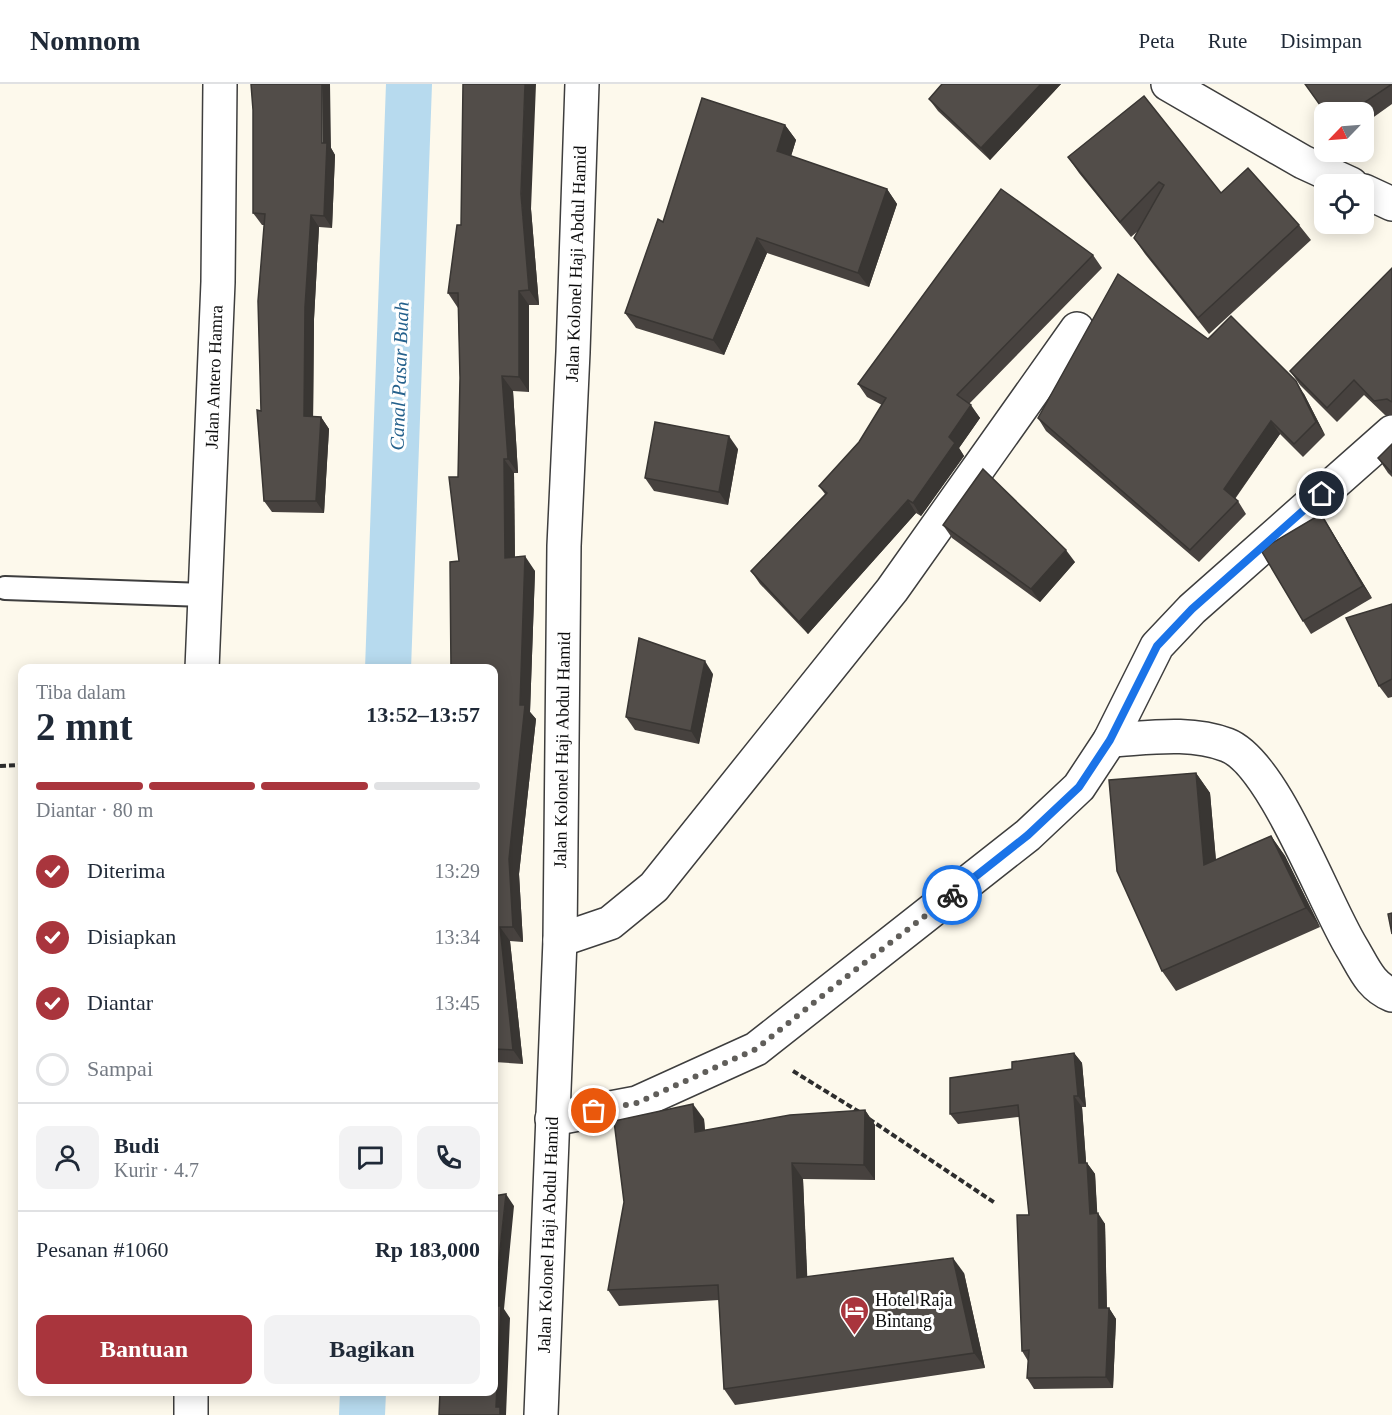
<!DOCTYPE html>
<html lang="id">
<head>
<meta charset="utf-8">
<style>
	body { margin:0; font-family:Georgia,serif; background:#f2f2f3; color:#1f2937; height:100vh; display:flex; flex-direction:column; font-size:22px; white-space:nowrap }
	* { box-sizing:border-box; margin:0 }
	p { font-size:20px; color:#747a83 }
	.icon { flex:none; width:33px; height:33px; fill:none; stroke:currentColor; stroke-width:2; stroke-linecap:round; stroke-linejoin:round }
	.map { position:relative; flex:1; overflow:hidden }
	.side { position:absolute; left:18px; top:580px; width:480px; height:732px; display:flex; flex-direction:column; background:#fff; border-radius:12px; box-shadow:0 3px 15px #0003 }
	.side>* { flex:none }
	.needle { width:39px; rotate:245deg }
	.controls { position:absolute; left:1314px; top:18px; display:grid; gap:12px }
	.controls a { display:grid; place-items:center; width:60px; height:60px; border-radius:12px; background:#fff; box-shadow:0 3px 15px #0003; font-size:30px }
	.pin { position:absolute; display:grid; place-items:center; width:51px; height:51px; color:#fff; margin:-26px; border:3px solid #fff; border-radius:50%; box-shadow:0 2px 6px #0007 }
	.courier { position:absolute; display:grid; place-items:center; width:60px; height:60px; margin:-30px; border:4px solid #1a73e8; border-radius:50%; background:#fff; color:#222; box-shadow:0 2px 8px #0007 }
	.headline em { font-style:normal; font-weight:600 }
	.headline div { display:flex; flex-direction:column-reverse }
	.headline { display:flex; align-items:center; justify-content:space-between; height:102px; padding:0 18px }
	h1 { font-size:39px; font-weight:600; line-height:45px }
	.bar { display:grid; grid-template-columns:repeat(4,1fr); gap:9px 6px; align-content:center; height:72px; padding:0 18px }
	.bar i { height:8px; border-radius:4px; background:#e0e1e3 }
	.bar .on { background:#a9353d }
	.bar p { grid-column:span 4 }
	.line { display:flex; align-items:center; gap:15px; padding:0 18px; border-top:2px solid #e0e1e3 }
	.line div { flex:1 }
	.round { display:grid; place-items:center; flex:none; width:63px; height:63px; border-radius:12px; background:#f2f2f3 }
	ol { padding:0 18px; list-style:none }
	li { display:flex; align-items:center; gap:18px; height:66px }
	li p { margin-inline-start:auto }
	li .icon { padding:6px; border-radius:50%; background:#a9353d; color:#fff; stroke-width:4 }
	li:last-child { color:#747a83 }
	li i { width:33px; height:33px; border:3px solid #e0e1e3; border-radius:50% }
	.button { display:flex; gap:12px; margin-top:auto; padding:12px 18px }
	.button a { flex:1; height:69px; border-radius:12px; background:#a9353d; color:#fff; font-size:24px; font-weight:600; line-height:69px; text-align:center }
	.button a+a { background:#f2f2f3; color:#1f2937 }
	header { display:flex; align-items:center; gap:36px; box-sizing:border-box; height:84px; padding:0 30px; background:#fff; border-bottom:2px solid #e0e1e3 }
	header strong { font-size:28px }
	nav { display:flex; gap:33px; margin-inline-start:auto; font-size:21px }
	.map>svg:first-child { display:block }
</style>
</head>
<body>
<header>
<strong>Nomnom</strong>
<nav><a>Peta</a><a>Rute</a><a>Disimpan</a></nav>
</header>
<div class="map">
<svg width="1392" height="1331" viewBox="0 0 1392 1331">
	<rect width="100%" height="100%" fill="#fdf9ec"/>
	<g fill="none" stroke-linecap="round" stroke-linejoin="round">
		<g stroke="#b7daee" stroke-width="46">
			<path d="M388,585L409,0"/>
			<path d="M362,1331L363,1308"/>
		</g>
		<defs>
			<path id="lane" d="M5,504L204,511"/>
			<g id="street">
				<path d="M1168,0L1303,78L1351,100"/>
				<path d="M1364,107L1392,120"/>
				<path d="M202,585L218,198L220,0"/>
				<path d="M1110,656C1149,654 1189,647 1227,661C1274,679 1324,819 1352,864C1364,884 1370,902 1392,911"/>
				<path d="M560,856L610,839L654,803L892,506L1077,245"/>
				<path d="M552,1035L637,1019L756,965L1028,751L1079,703L1110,656L1157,562L1192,525L1392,348"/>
				<path d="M191,1331V1308"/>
				<path d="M541,1331L560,856L564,462L573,268L582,0"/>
			</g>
		</defs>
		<use href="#lane" stroke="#3e3e3e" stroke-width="26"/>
		<use href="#street" stroke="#3e3e3e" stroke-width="36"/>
		<g stroke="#2d2d2d" stroke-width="4" stroke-dasharray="6 3" stroke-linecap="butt">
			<path d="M0,682L22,681"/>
			<path d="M793,987L861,1029"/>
			<path d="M869,1035L995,1119"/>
		</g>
		<use href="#lane" stroke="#fff" stroke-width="22"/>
		<use href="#street" stroke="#fff" stroke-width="33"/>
	</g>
	<g fill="#47423f">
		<path d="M942,0H1061L990,76L938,27L929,15Z"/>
		<path d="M1392,0V20L1364,40V28H1325Z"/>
		<path d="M253,26L331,64L335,71L332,144L319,143L314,235L313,332L321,333L329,345L324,429L272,428L264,417L261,327L264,141H262L253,129Z"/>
		<path d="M785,41L796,56L791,72L887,105L897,120L869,203L767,169L724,271L636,244L625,229L663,138Z"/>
		<path d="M1068,73L1221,109L1299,141L1311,156L1209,250L1145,170L1134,154L1139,146L1131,153L1079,89Z"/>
		<path d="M531,125L539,221H529V308L513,307L518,389H514L515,473L535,487L530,628L536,635L519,790L523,858L510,857L523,980L494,978V585L459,477L458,393L460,294L458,224L448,209Z"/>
		<path d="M1093,171L1102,184L969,320L980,334L959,364L964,372L921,432L916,429L808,550L760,500L751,487L825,410L819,402L859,358L882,321L867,313L858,300Z"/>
		<path d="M1392,184V331H1385L1364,311L1337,338L1300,301L1290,287Z"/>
		<path d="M1208,255L1304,310L1325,351L1303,373L1280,350L1235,415L1238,417L1246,430L1199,478L1046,347L1038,334Z"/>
		<path d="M1392,360V393L1388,389L1378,374Z"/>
		<path d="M738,365L728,421L654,407L645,394Z"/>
		<path d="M943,441L1075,478L1040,518L952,454Z"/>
		<path d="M1329,443L1372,514L1311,550L1303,537Z"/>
		<path d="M1392,520V613L1388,614L1379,602Z"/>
		<path d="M713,590L699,660L635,646L626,633Z"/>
		<path d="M1196,689L1210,709L1216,776L1271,752L1285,772L1320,843L1176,907L1162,887Z"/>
		<path d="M1074,969L1082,979L1086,1023H1082L1086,1079H1087L1095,1090L1097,1130L1105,1140L1107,1224H1109L1116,1235L1113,1304L1034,1305L1027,1294L1028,1277L1022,1267L1029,1131L1019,1033L958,1040L950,1030L1012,985Z"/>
		<path d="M865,1026L875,1041V1096L803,1095L807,1193L964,1189L985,1284L735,1321L724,1305L719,1216L619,1222L608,1206L704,1035L705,1046Z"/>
	</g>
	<g fill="#393633">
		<path d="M322,0H330L331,64L335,71L332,144L324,132Z"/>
		<path d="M525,0H536L531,125L539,221L529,206L521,110Z"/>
		<path d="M1041,0H1061L990,76L981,64Z"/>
		<path d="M785,41L796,56L788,82L777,67Z"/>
		<path d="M887,105L897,120L869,203L858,189Z"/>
		<path d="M311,131L319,143L314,235L313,343L304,332L305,223Z"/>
		<path d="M757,154L767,169L724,271L713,256Z"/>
		<path d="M519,207L529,221V308L519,293Z"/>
		<path d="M502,292L513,307L518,389L508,375Z"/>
		<path d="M1296,297L1304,310L1325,351L1316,338Z"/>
		<path d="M971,321L980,334L959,364L964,372L921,432L913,419L949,353Z"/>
		<path d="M321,333L329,345L324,429L316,417Z"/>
		<path d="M1271,337L1280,350L1232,418L1224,405Z"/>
		<path d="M729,352L738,365L728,421L719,408Z"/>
		<path d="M504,375L514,389L515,488L505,474Z"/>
		<path d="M908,416L916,429L808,550L799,538Z"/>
		<path d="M1321,430L1329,443L1372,514L1363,502Z"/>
		<path d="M1066,466L1075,478L1040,518L1031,505Z"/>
		<path d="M525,472L535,487L530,628L536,635L519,790L523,858L513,843L509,775L520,621Z"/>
		<path d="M705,577L713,590L699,660L691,647Z"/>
		<path d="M1196,689L1210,709L1218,801L1204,781Z"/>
		<path d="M1271,752L1285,772L1320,843L1306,824Z"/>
		<path d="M500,843L510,857L523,980L513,966Z"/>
		<path d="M1074,969L1082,979L1086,1023L1078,1012Z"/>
		<path d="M1074,1012L1082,1023L1087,1090L1079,1079Z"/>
		<path d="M693,1020L704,1035L706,1063L695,1048Z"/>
		<path d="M865,1026L875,1041V1096L864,1081Z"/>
		<path d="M792,1079L803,1095L808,1209L797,1194Z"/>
		<path d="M1087,1079L1095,1090L1098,1141L1090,1130Z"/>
		<path d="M506,1110L514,1122L504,1225L510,1234L506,1331H500L496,1323L494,1222Z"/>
		<path d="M1098,1129L1105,1140L1107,1235L1099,1224Z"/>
		<path d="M953,1174L964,1189L985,1284L974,1269Z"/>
		<path d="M1109,1224L1116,1235L1113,1304L1106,1293Z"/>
	</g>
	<g fill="#524d49" stroke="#393633" stroke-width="1.5">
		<path d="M251,0H322V59H327L324,132L311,131L305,223L304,332L321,333L316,417H264L257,326L261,327L258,217L265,130L253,129V26Z"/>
		<path d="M463,0H525L521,110L529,206L519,207V293L502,292L508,375H504L505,474L525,472L520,621H525L509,775L513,843H500L513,966L494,965V585H451L450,478L459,477L449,393H458L460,294L458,209H448L457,141H461Z"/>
		<path d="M942,0H1041L981,64L929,15Z"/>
		<path d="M1305,0H1392L1350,28H1325Z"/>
		<path d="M1144,12L1221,109L1248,84L1299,141L1198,234L1134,154L1164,101L1159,98L1120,138L1068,73Z"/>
		<path d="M702,14L785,41L777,67L887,105L858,189L757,154L713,256L625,229L658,135L663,138Z"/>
		<path d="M1001,105L1093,171L957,311L971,321L949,353L955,359L913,419L908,416L799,538L751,487L827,409L819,402L859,358L886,314L858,300Z"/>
		<path d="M1392,184V318L1387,315L1374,317L1354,296L1327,324L1290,287Z"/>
		<path d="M1118,190L1208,255L1231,232L1296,297L1316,338L1294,360L1271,337L1224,405L1238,417L1190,466L1038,334Z"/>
		<path d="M655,338L729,352L719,408L645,394Z"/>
		<path d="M1392,360V389L1378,374Z"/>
		<path d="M983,385L1066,466L1031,505L943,441Z"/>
		<path d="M1321,430L1363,502L1303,537L1262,468L1272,459Z"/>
		<path d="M1392,520V595L1379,602L1346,534Z"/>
		<path d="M639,554L705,577L691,647L626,633Z"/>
		<path d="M1196,689L1204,781L1271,752L1306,824L1162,887L1117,787L1109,696Z"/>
		<path d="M1392,829V850L1388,830Z"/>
		<path d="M1074,969L1078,1012H1074L1079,1079H1087L1090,1130L1098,1129L1099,1224H1109L1106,1293L1027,1294L1029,1266L1022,1267L1017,1131H1029L1018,1021L950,1030V994L1012,985V978Z"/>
		<path d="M693,1020L695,1048L790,1031L865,1026L864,1081L792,1079L797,1194L953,1174L974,1269L724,1305L718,1201L608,1206L624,1118L614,1037Z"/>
		<path d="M506,1110L494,1222H501L496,1323H500V1331H439L440,1308H494V1112Z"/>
	</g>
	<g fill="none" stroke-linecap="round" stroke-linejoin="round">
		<path stroke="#605e5a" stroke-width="6" stroke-dasharray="0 10.8" d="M594,1027L637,1019L756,965L836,901L952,811"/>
		<path stroke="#1a73e8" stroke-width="8" d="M952,811L1028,751L1079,703L1110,656L1157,562L1192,525L1322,410"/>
	</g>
	<defs>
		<symbol id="hotel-pin" viewBox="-11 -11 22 30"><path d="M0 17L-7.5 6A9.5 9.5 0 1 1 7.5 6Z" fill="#a9353d" stroke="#fff"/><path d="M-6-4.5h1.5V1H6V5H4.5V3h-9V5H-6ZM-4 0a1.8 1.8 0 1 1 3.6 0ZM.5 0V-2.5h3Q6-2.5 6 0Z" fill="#fff"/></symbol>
	</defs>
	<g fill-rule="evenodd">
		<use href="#hotel-pin" x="838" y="1210" width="33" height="45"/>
	</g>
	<g text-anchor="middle" stroke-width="6" stroke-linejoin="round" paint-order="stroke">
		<g font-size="18" fill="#0b0b0b" stroke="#fff">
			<text transform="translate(576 180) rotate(-88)" y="6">Jalan Kolonel Haji Abdul Hamid</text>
			<text transform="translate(214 293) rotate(-88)" y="6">Jalan Antero Hamra</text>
			<text transform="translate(562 666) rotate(-89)" y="6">Jalan Kolonel Haji Abdul Hamid</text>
			<text transform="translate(548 1151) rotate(-88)" y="6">Jalan Kolonel Haji Abdul Hamid</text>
		</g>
		<g font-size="18" fill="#0b0b0b" stroke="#fff" text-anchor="start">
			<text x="875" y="1222">Hotel Raja<tspan x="875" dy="21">Bintang</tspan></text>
		</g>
		<g font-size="20" font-style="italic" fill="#25618c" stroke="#fff">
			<text transform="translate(399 292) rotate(-88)" y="7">Canal Pasar Buah</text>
		</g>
	</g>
</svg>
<div class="controls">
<a><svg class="needle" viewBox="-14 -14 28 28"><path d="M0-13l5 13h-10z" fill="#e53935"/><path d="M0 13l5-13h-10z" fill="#747a83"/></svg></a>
<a><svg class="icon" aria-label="locate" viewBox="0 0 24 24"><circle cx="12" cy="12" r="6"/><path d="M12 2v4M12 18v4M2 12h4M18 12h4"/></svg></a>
</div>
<div class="pin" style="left:594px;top:1027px;background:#ea580c"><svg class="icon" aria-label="bag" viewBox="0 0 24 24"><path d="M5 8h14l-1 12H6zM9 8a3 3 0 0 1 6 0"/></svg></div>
<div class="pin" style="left:1322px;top:410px;background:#1f2937"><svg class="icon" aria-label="home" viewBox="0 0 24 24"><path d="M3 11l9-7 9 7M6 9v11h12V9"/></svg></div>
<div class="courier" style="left:952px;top:811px"><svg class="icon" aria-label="bike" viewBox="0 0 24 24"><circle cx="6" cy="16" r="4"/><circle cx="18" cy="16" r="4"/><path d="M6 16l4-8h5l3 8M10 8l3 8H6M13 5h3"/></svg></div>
<section class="side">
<div class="headline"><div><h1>2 mnt</h1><p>Tiba dalam</p></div><em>13:52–13:57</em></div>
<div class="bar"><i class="on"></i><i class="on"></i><i class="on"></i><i></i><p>Diantar · 80 m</p></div>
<ol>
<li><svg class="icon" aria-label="check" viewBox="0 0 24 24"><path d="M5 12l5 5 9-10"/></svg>Diterima<p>13:29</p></li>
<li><svg class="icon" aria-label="check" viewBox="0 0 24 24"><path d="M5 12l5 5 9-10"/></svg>Disiapkan<p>13:34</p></li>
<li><svg class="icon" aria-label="check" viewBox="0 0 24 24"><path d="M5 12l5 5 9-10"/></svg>Diantar<p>13:45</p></li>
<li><i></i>Sampai</li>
</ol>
<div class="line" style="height:108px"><a class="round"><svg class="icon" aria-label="person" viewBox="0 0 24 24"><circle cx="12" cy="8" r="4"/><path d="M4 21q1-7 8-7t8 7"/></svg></a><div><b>Budi</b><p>Kurir · 4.7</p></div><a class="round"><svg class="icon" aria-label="chat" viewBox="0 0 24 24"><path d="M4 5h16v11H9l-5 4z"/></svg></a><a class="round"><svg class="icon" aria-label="phone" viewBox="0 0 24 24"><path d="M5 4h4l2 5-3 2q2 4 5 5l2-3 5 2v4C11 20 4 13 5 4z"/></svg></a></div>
<div class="line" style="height:78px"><div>Pesanan #1060</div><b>Rp 183,000</b></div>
<div class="button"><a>Bantuan</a><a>Bagikan</a></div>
</section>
</div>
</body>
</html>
